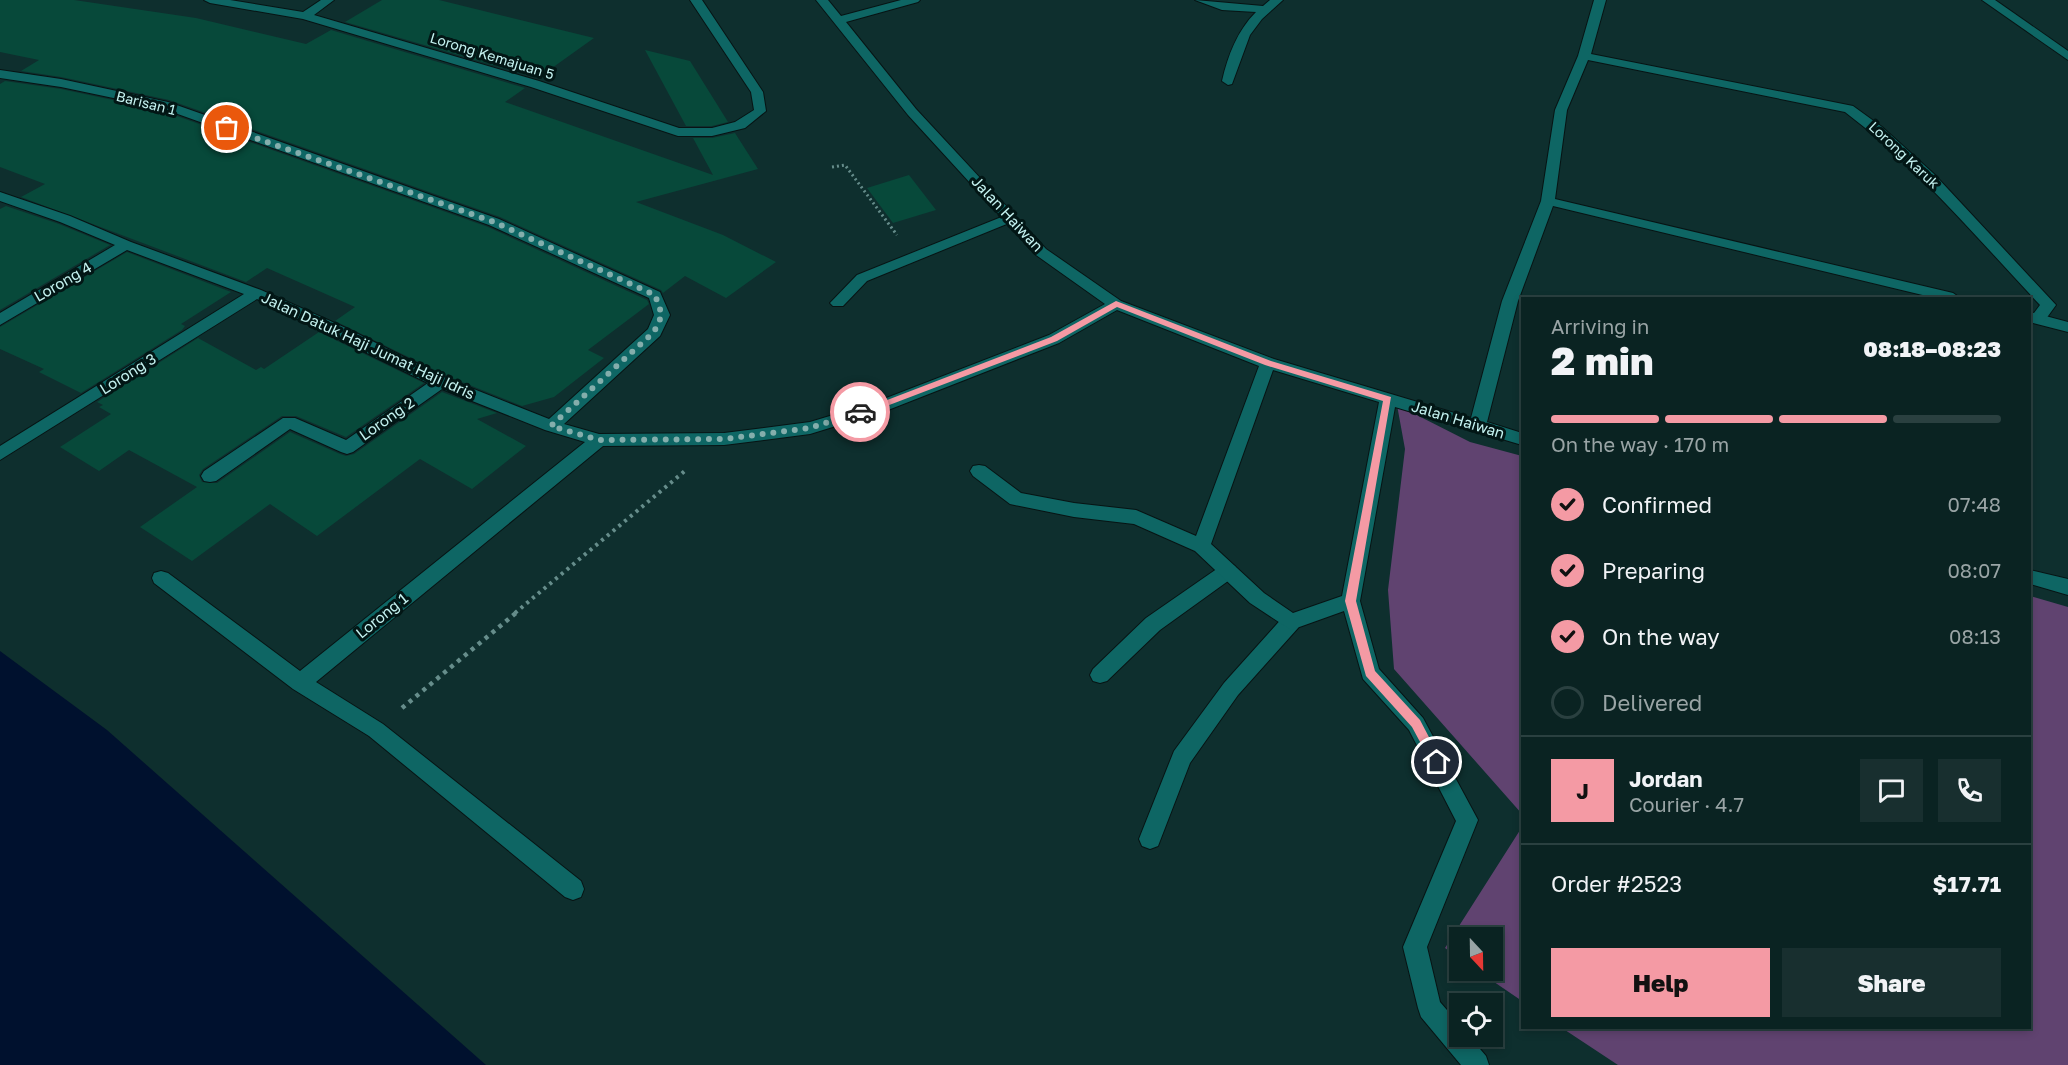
<!DOCTYPE html>
<html lang="en">
<head>
<meta charset="utf-8">
<style>
	body { margin:0; font-family:"Golos Text",sans-serif; background:#182f2f; color:#f1f3f6; height:100vh; display:flex; flex-direction:column; font-size:22px; white-space:nowrap }
	* { box-sizing:border-box; margin:0 }
	p { font-size:20px; color:#99a4a5 }
	.icon { flex:none; width:33px; height:33px; fill:none; stroke:currentColor; stroke-width:2; stroke-linecap:round; stroke-linejoin:round }
	.map { position:relative; flex:1; overflow:hidden }
	.details { position:absolute; left:1521px; top:297px; width:510px; height:732px; display:flex; flex-direction:column; background:#0a2322; border-radius:0px; box-shadow:0 3px 9px #0003,0 0 0 2px #2a4040 }
	.details>* { flex:none }
	.needle { width:39px; rotate:158deg }
	.fabs { position:absolute; left:1449px; top:927px; display:grid; gap:12px }
	.fabs a { display:grid; place-items:center; width:54px; height:54px; border-radius:0px; background:#0a2322; box-shadow:0 3px 9px #0003,0 0 0 2px #2a4040; font-size:30px }
	.pin { position:absolute; display:grid; place-items:center; width:51px; height:51px; color:#fff; margin:-26px; border:3px solid #fff; border-radius:50%; box-shadow:0 2px 6px #0007 }
	.courier { position:absolute; display:grid; place-items:center; width:60px; height:60px; margin:-30px; border:4px solid #f49aa4; border-radius:50%; background:#fff; color:#222; box-shadow:0 2px 8px #0007 }
	.overview em { font-style:normal; font-weight:800 }
	.overview div { display:flex; flex-direction:column-reverse }
	.overview { display:flex; align-items:center; justify-content:space-between; height:102px; padding:0 30px }
	h1 { font-size:39px; font-weight:800; line-height:45px }
	.bar { display:grid; grid-template-columns:repeat(4,1fr); gap:9px 6px; align-content:center; height:72px; padding:0 30px }
	.bar i { height:8px; border-radius:4px; background:#2a4040 }
	.bar .on { background:#f49aa4 }
	.bar p { grid-column:span 4 }
	.line { display:flex; align-items:center; gap:15px; padding:0 30px; border-top:2px solid #2a4040 }
	.line div { flex:1 }
	.round { display:grid; place-items:center; flex:none; width:63px; height:63px; border-radius:0px; background:#182f2f }
	ol { padding:0 30px; list-style:none }
	li { display:flex; align-items:center; gap:18px; height:66px }
	li p { margin-inline-start:auto }
	li .icon { padding:6px; border-radius:50%; background:#f49aa4; color:#111; stroke-width:4 }
	li:last-child { color:#99a4a5 }
	li i { width:33px; height:33px; border:3px solid #2a4040; border-radius:50% }
	.primary-button { display:flex; gap:12px; margin-top:auto; padding:12px 30px }
	.primary-button a { flex:1; height:69px; border-radius:0px; background:#f49aa4; color:#111; font-size:24px; font-weight:800; line-height:69px; text-align:center }
	.primary-button a+a { background:#182f2f; color:#f1f3f6 }
	.map>svg:first-child { display:block }
</style>
</head>
<body>
<div class="map">
<svg width="2068" height="1065" viewBox="0 0 2068 1065">
	<rect width="100%" height="100%" fill="#0e2f2e"/>
	<g fill="#604370">
		<path d="M1397,405L1470,442L1522,456V814L1394,669L1388,590L1405,449Z"/>
		<path d="M2030,596L2068,607V1065H1618L1562,1028H2030Z"/>
		<path d="M1522,827V1001L1478,971L1492,970V938H1460L1459,958L1445,948Z"/>
	</g>
	<path fill="#00112e" d="M0,651L107,730L486,1065H0Z"/>
	<g fill="#07493a">
		<path d="M0,0H74L196,18L306,44L331,30L525,88L505,102L713,175L693,138H712L735,133L758,169L636,202L723,235L776,262L726,298L685,276L663,293L661,290L500,217L169,100L61,77L21,71L39,60L0,52Z"/>
		<path d="M382,0H439L594,38L538,78L345,22Z"/>
		<path d="M645,50L690,61L728,122L712,126H686Z"/>
		<path d="M5,81L61,89L160,110L488,227L647,300L649,304L588,350L604,358L554,397L522,406L447,376L335,321L355,307L267,268L246,282L21,197L45,184L0,167V84Z"/>
		<path d="M909,175L936,210L893,223L867,188Z"/>
		<path d="M6,206L59,224L110,245L0,310V209Z"/>
		<path d="M127,252L231,292L181,324L185,326L182,330L81,393L39,372L44,369L0,349V327Z"/>
		<path d="M319,332L424,383L346,437L296,416H282L203,469L199,475L202,482L217,483L290,432L340,454L346,456L354,454L442,392L497,413L477,419L526,446L472,489L420,459L317,536L270,504L192,561L140,527L197,487L129,450L99,471L60,447L111,414L99,407L103,405L97,402L198,338L256,370L261,367L264,369Z"/>
	</g>
	<g fill="none" stroke-linecap="round" stroke-linejoin="round">
		<defs>
			<g id="service">
				<path d="M1009,214L1016,218L1014,221L867,281L843,306H833L830,303L857,275Z"/>
				<path d="M2038,314L2068,322V332L2033,323L2030,319Z"/>
				<path d="M1228,564L1235,566L1237,571L1235,576L1160,630L1107,681L1100,683L1093,681L1090,675L1093,669L1146,618L1221,566Z"/>
				<path d="M1291,614L1298,616L1301,622L1298,628L1238,695L1190,763L1158,846L1150,849L1142,846L1139,839L1174,751L1224,683L1284,616Z"/>
			</g>
			<g id="minor">
				<path d="M204,0H230L303,12L321,0H334L314,15L539,81L679,128H712L735,122L754,110L751,92L690,0H702L763,92L766,111L745,128L712,136H678L531,87L303,19L210,3Z"/>
				<path d="M816,0H828L841,16L901,0H920L918,2L846,22L916,109L1046,249L1121,301L1274,359L1471,418L1502,301L1541,201L1555,110L1578,56L1594,0H1606L1591,54L1853,106L1882,127L1934,174L2056,305L2043,323L2030,322V312L2034,313L2040,305C1977,238 1919,168 1845,112L1588,60L1567,110L1555,199L1953,293L1960,298H1935L1553,206L1518,301L1487,422L1522,433V445L1395,407L1360,601L1379,669L1423,718L1478,820L1427,947L1440,1002L1460,1025V1036H1469L1486,1056L1489,1065H1461L1421,1017L1418,1008L1403,947L1456,821L1409,730L1363,679L1344,611L1291,630L1250,603L1195,551L1134,524L1074,517L1010,504L973,476L970,471L973,466L979,465L985,466L1021,493L1074,503L1136,510L1196,536L1259,366L1117,310L1059,343L888,410L810,434L724,445L603,446L316,682L383,724L581,881L584,889L581,897L573,900L565,897L369,736L293,689L154,583L152,578L154,573L161,571L168,573L300,671L585,442L545,430L442,389L353,452L347,454L341,452L290,429L216,481L210,482L204,481L201,476L204,471L283,418H295L346,440L428,383L257,299L0,460V446L244,294L127,250L0,325V313L115,245L60,222L0,201V192L70,216L131,242L261,290L348,329L446,378L549,419L648,329L654,315L649,298L489,225L161,108L61,87L0,78V70L61,79L168,102L499,219L660,292L670,315L660,336L564,424L599,434L724,433L810,422L876,402L1049,335L1105,304L1036,255L908,115ZM1273,370L1379,402L1342,596L1293,613L1264,593L1211,544Z"/>
				<path d="M1195,0L1263,6L1270,0H1283L1262,19L1250,35L1232,84L1228,85L1222,81C1228,55 1237,31 1256,12L1222,10Z"/>
				<path d="M1982,0H1995L2068,51V60Z"/>
				<path d="M2030,570L2068,579V595L2030,584Z"/>
			</g>
		</defs>
		<use href="#service" stroke="#071414" stroke-width="2"/>
		<use href="#minor" stroke="#071414" stroke-width="2"/>
		<path stroke="#668d8b" stroke-width="3" stroke-dasharray="2 3" stroke-linecap="butt" d="M832,167L845,165L897,235"/>
		<path stroke="#668d8b" stroke-width="4" stroke-dasharray="3 4.5" stroke-linecap="butt" d="M515,613L686,470"/>
		<path stroke="#668d8b" stroke-width="4.5" stroke-dasharray="4 5" stroke-linecap="butt" d="M402,708L517,612"/>
		<use href="#service" fill="#0e6664" fill-rule="evenodd"/>
		<use href="#minor" fill="#0e6664" fill-rule="evenodd"/>
	</g>
	<path fill="#f49aa4" d="M1116,301L1271,361L1391,397L1356,601L1375,671L1420,720L1442,762L1441,766H1433L1412,727L1366,676L1345,601L1383,401L1265,365L1117,307L1057,341L863,415L856,412L1051,337Z"/>
	<g fill="none" stroke-linecap="round" stroke-linejoin="round">
		<path stroke="#84aeac" stroke-width="6" stroke-dasharray="0 10.8" d="M227,128L494,222L655,295L662,315L654,332L551,426L599,440L724,439L810,428L860,412"/>
	</g>
	<g text-anchor="middle" stroke-width="6" stroke-linejoin="round" paint-order="stroke">
		<g font-size="14" fill="#c4f2f0" stroke="#021615">
			<text transform="translate(492 56) rotate(17)" y="5">Lorong Kemajuan 5</text>
			<text transform="translate(146 103) rotate(14)" y="5">Barisan 1</text>
			<text transform="translate(1904 155) rotate(43)" y="5">Lorong Karuk</text>
		</g>
		<g font-size="15" fill="#c4f2f0" stroke="#021615">
			<text transform="translate(1007 214) rotate(47)" y="5">Jalan Haiwan</text>
			<text transform="translate(63 282) rotate(-30)" y="5">Lorong 4</text>
			<text transform="translate(368 346) rotate(25)" y="5">Jalan Datuk Haji Jumat Haji Idris</text>
			<text transform="translate(128 374) rotate(-32)" y="5">Lorong 3</text>
			<text transform="translate(387 419) rotate(-35)" y="5">Lorong 2</text>
			<text transform="translate(1458 420) rotate(17)" y="5">Jalan Haiwan</text>
			<text transform="translate(382 616) rotate(-39)" y="5">Lorong 1</text>
		</g>
	</g>
</svg>
<div class="fabs">
<a><svg class="needle" viewBox="-14 -14 28 28"><path d="M0-13l5 13h-10z" fill="#e53935"/><path d="M0 13l5-13h-10z" fill="#99a4a5"/></svg></a>
<a><svg class="icon" aria-label="locate" viewBox="0 0 24 24"><circle cx="12" cy="12" r="6"/><path d="M12 2v4M12 18v4M2 12h4M18 12h4"/></svg></a>
</div>
<div class="pin" style="left:227px;top:128px;background:#ea580c"><svg class="icon" aria-label="bag" viewBox="0 0 24 24"><path d="M5 8h14l-1 12H6zM9 8a3 3 0 0 1 6 0"/></svg></div>
<div class="pin" style="left:1437px;top:762px;background:#1f2937"><svg class="icon" aria-label="home" viewBox="0 0 24 24"><path d="M3 11l9-7 9 7M6 9v11h12V9"/></svg></div>
<div class="courier" style="left:860px;top:412px"><svg class="icon" aria-label="car" viewBox="0 0 24 24"><path d="M5 17H2v-5l4-1 3-4h7l3 4 3 1v5h-3M9 17h6M6 11h13"/><circle cx="7" cy="17" r="2"/><circle cx="17" cy="17" r="2"/></svg></div>
<section class="details">
<div class="overview"><div><h1>2 min</h1><p>Arriving in</p></div><em>08:18–08:23</em></div>
<div class="bar"><i class="on"></i><i class="on"></i><i class="on"></i><i></i><p>On the way · 170 m</p></div>
<ol>
<li><svg class="icon" aria-label="check" viewBox="0 0 24 24"><path d="M5 12l5 5 9-10"/></svg>Confirmed<p>07:48</p></li>
<li><svg class="icon" aria-label="check" viewBox="0 0 24 24"><path d="M5 12l5 5 9-10"/></svg>Preparing<p>08:07</p></li>
<li><svg class="icon" aria-label="check" viewBox="0 0 24 24"><path d="M5 12l5 5 9-10"/></svg>On the way<p>08:13</p></li>
<li><i></i>Delivered</li>
</ol>
<div class="line" style="height:108px"><b class="round" style="background:#f49aa4;color:#111">J</b><div><b>Jordan</b><p>Courier · 4.7</p></div><a class="round"><svg class="icon" aria-label="chat" viewBox="0 0 24 24"><path d="M4 5h16v11H9l-5 4z"/></svg></a><a class="round"><svg class="icon" aria-label="phone" viewBox="0 0 24 24"><path d="M5 4h4l2 5-3 2q2 4 5 5l2-3 5 2v4C11 20 4 13 5 4z"/></svg></a></div>
<div class="line" style="height:78px"><div>Order #2523</div><b>$17.71</b></div>
<div class="primary-button"><a>Help</a><a>Share</a></div>
</section>
</div>
</body>
</html>
